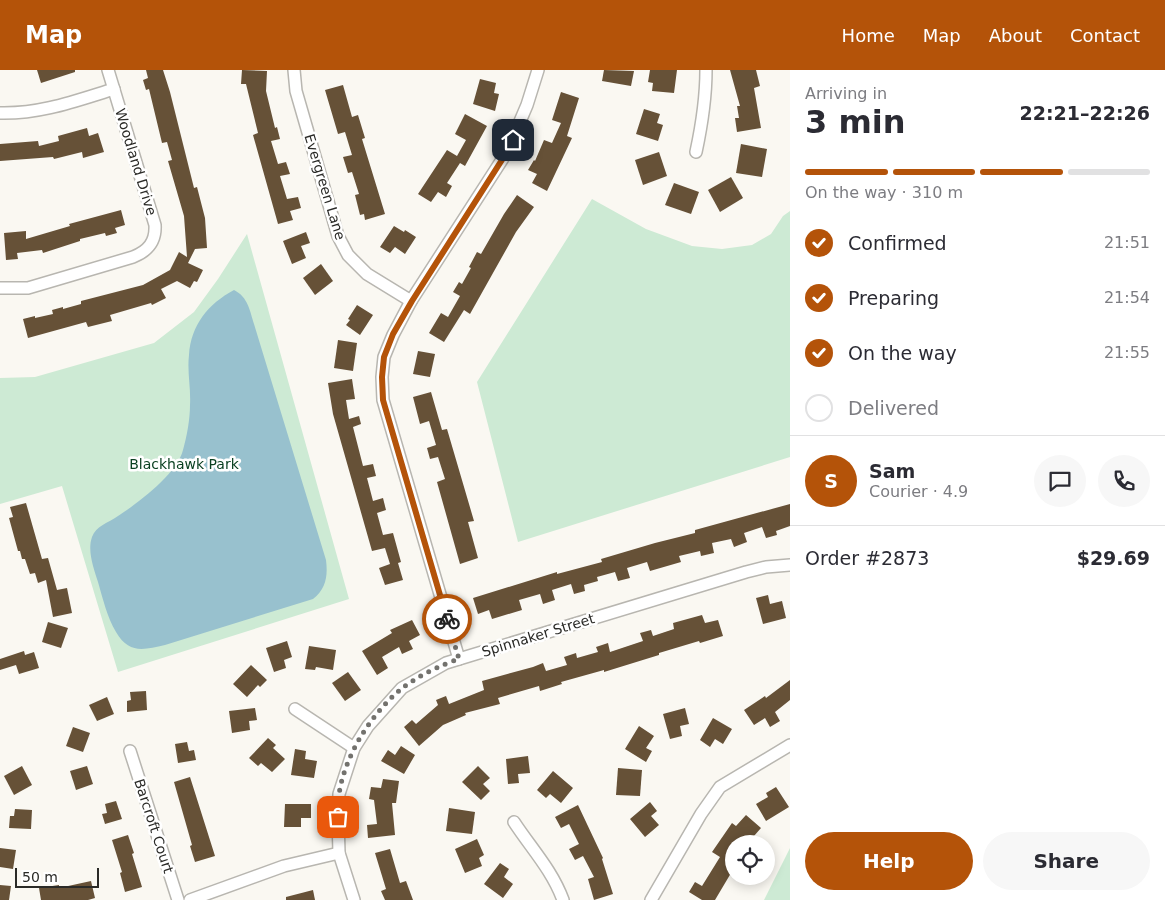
<!DOCTYPE html>
<html lang="en">
<head>
<meta charset="utf-8">
<style>
	body { margin:0; font-family:"DejaVu Sans",sans-serif; background:#f7f7f7; color:#2b2b33; height:100vh; display:flex; flex-direction:column; font-size:19px; white-space:nowrap }
	* { box-sizing:border-box; margin:0 }
	p { font-size:16px; color:#7c7c81 }
	.icon { flex:none; width:28px; height:28px; fill:none; stroke:currentColor; stroke-width:2; stroke-linecap:round; stroke-linejoin:round }
	.map { position:relative; flex:1; overflow:hidden }
	.details { display:flex; flex-direction:column; background:#fff; width:375px }
	.details>* { flex:none }
	.buttons { position:absolute; left:725px; top:765px; display:grid; gap:10px }
	.buttons a { display:grid; place-items:center; width:50px; height:50px; border-radius:50%; background:#fff; box-shadow:0 2px 12px #0003; font-size:25px }
	.scale { position:absolute; left:15px; bottom:12px; width:84px; box-sizing:border-box; padding-left:5px; border:2px solid #2a2a27; border-top:0; font-size:14px; line-height:18px; white-space:nowrap; color:#2a2a27; -webkit-text-stroke:4px #fff; paint-order:stroke }
	.pin { position:absolute; display:grid; place-items:center; width:42px; height:42px; color:#fff; margin:-21px; border-radius:10px; box-shadow:0 2px 8px #0006 }
	.courier { position:absolute; display:grid; place-items:center; width:50px; height:50px; margin:-25px; border:4px solid #b45309; border-radius:50%; background:#fff; color:#222; box-shadow:0 1px 6px #0007 }
	.summary em { font-style:normal; font-weight:800 }
	.summary div { display:flex; flex-direction:column-reverse }
	.summary { display:flex; align-items:center; justify-content:space-between; height:85px; padding:0 15px }
	h1 { font-size:32px; font-weight:800; line-height:38px }
	.bar { display:grid; grid-template-columns:repeat(4,1fr); gap:8px 5px; align-content:center; height:60px; padding:0 15px }
	.bar i { height:6px; border-radius:4px; background:#e1e1e2 }
	.bar .selected { background:#b45309 }
	.bar p { grid-column:span 4 }
	.line { display:flex; align-items:center; gap:12px; padding:0 15px; border-top:1px solid #e1e1e2 }
	.line div { flex:1 }
	.round { display:grid; place-items:center; flex:none; width:52px; height:52px; border-radius:26px; background:#f7f7f7 }
	ol { padding:0 15px; list-style:none }
	li { display:flex; align-items:center; gap:15px; height:55px }
	li p { margin-inline-start:auto }
	li .icon { padding:5px; border-radius:50%; background:#b45309; color:#fff; stroke-width:4 }
	li:last-child { color:#7c7c81 }
	li i { width:28px; height:28px; border:2px solid #e1e1e2; border-radius:50% }
	.button { display:flex; gap:10px; margin-top:auto; padding:10px 15px }
	.button a { flex:1; height:58px; border-radius:30px; background:#b45309; color:#fff; font-size:20px; font-weight:800; line-height:58px; text-align:center }
	.button a+a { background:#f7f7f7; color:#2b2b33 }
	header { display:flex; align-items:center; gap:30px; box-sizing:border-box; height:70px; padding:0 25px; background:#b45309; color:#fff }
	header strong { font-size:24px }
	nav { display:flex; gap:28px; margin-inline-start:auto; font-size:18px }
	main { display:flex; flex:1; min-height:0 }
	.map>svg:first-child { display:block }
</style>
</head>
<body>
<header>
<strong>Map</strong>
<nav><a>Home</a><a>Map</a><a>About</a><a>Contact</a></nav>
</header>
<main>
<div class="map">
<svg width="790" height="830" viewBox="0 0 790 830">
	<rect width="100%" height="100%" fill="#faf8f2"/>
	<g fill="#cdead4">
		<path d="M592,129L646,159L692,176L722,179L752,175L771,164L783,146L790,141V387L518,472L477,312Z"/>
		<path d="M247,164L349,529L118,602L62,416L0,434V308L35,307L154,273L194,242L218,209Z"/>
		<path d="M790,778V830H764Z"/>
	</g>
	<path fill="#98c1ce" d="M234,220C248,227 250,241 254,254L326,490C328,506 326,519 313,529L165,575C143,580 129,584 116,562C107,547 103,529 98,512C94,499 87,481 92,467C96,456 108,453 118,446C138,433 177,404 183,380C187,366 190,349 190,335C191,318 187,302 189,285C191,255 208,234 234,220Z"/>
	<g fill="#665137">
		<path d="M37,0H75V2L41,13Z"/>
		<path d="M146,0H163L170,22L194,118L197,117L205,148L207,178L195,179L188,193L203,200L197,212L194,211L190,218L177,211L161,219L166,228L152,235L151,233L110,245L112,251L88,257L86,252L28,268L23,249L35,246V248L53,244L52,240L63,237V239L81,234V231L143,215L170,200L179,182L187,187L184,146L168,91L172,90L167,72L162,73L149,19L146,20L143,10L148,8Z"/>
		<path d="M242,0L267,1L266,21L275,58L277,57L280,69L271,71L278,94L286,92L290,104L280,106L287,129L298,127L301,138L290,141L293,150L278,154L253,65L258,63L246,14H241Z"/>
		<path d="M604,0L634,1L631,16L602,11Z"/>
		<path d="M650,0H677L674,23L652,21L653,13L648,12Z"/>
		<path d="M730,0H756L760,16L754,18L761,58L737,62L735,48H739L737,36H740Z"/>
		<path d="M480,9L496,13L494,23L499,24L495,41L473,34Z"/>
		<path d="M343,15L352,47L358,45L365,68L362,69L385,144L365,150L364,144L360,145L355,125L359,124L352,102L348,103L343,87L352,85L345,62L338,64L325,20Z"/>
		<path d="M561,22L579,28L567,66L572,68L547,121L532,113L537,104L528,100L534,90L535,91L544,70L552,73L561,53L552,50Z"/>
		<path d="M644,39L660,44L657,53L663,55L658,71L636,64Z"/>
		<path d="M465,44L487,56L465,96L460,93L447,113L452,116L446,127L438,122L431,132L418,124L447,80L457,86L466,70L455,64Z"/>
		<path d="M87,58L89,66L98,63L104,82L83,88L82,82L54,89L53,87L0,91V74L38,71L39,76L59,71L58,66Z"/>
		<path d="M741,74L767,79L762,107L736,103Z"/>
		<path d="M659,82L667,106L643,115L635,90Z"/>
		<path d="M731,107L743,128L720,142L708,120Z"/>
		<path d="M674,113L699,122L691,144L665,135Z"/>
		<path d="M517,125L534,137L516,162L470,244L464,240L444,272L429,263L441,243L448,247L460,226L453,222L459,212L462,214L471,198L469,197L477,182L481,184L504,144Z"/>
		<path d="M121,140L125,155L115,158L117,163L106,166L105,163L80,169V171L43,183L42,180L17,183L18,189L6,190L4,163L26,161V169L70,156L69,154Z"/>
		<path d="M394,156L404,162L405,160L416,167L405,184L395,177L390,183L380,177Z"/>
		<path d="M306,162L310,173L301,176L306,188L292,194L283,171Z"/>
		<path d="M321,194L333,211L315,225L303,208Z"/>
		<path d="M357,235L373,245L360,265L346,255L350,250L348,249Z"/>
		<path d="M338,270L357,273L353,301L334,298Z"/>
		<path d="M418,281L435,284L430,307L413,304Z"/>
		<path d="M352,309L355,329L346,330L349,349L359,346L361,354L353,357L363,396L373,394L376,406L367,408L373,431L383,428L386,440L377,443L383,465L393,463L401,492L398,493L403,510L385,515L379,498L390,494L385,478L372,481L333,344L328,313Z"/>
		<path d="M431,322L442,360L447,359L474,451L468,452L478,488L460,494L437,412L445,409L438,387L430,389L427,378L436,375L429,351L420,354L413,327Z"/>
		<path d="M26,433L42,489L48,488L57,520L67,518L72,543L53,547L46,510L38,513L35,503L30,504L25,489H22L20,481H18L9,448L13,447L10,437Z"/>
		<path d="M790,434V456L776,461L777,465L766,468L762,457L744,463L747,472L734,477L731,469L712,473L714,483L701,486L700,481L679,486L681,492L650,501L647,492L627,498L630,508L618,511L615,502L597,507L598,511L584,515L585,521L574,524L571,514L552,520L555,530L543,534L540,524L519,530L522,540L492,549L489,540L478,544L473,528L557,502V504L602,492L601,489L655,473L695,463V460Z"/>
		<path d="M768,525L770,534L782,531L786,548L763,554L756,528Z"/>
		<path d="M702,545L705,553L718,550L723,566L700,573L699,571L659,583V585L604,602V600L561,612L562,614L540,621L539,616L498,628L500,634L465,643L466,645L443,655L419,676L404,657L412,650L416,654L438,635L436,630L446,626L449,634L484,620L482,611L533,597L543,593L546,601L567,595L564,587L576,583L577,588L598,582L596,577L608,573L610,582L643,571L640,563L651,560L653,566L674,559L673,553Z"/>
		<path d="M412,550L420,565L409,571L413,579L402,584L399,577L382,587L388,598L377,605L362,581L392,563L390,560Z"/>
		<path d="M48,552L68,558L61,578L42,572Z"/>
		<path d="M287,571L292,587L284,590L286,598L274,602L266,578Z"/>
		<path d="M309,576L336,580L333,600L316,597L315,600L305,599Z"/>
		<path d="M24,581L25,585L34,582L39,598L19,604L16,595L0,600V589Z"/>
		<path d="M251,595L267,610L260,617L258,615L247,627L233,614Z"/>
		<path d="M348,602L361,620L345,631L332,613Z"/>
		<path d="M790,610V630L775,642L780,651L770,657L765,648L754,655L744,640L765,626L766,628Z"/>
		<path d="M146,621L147,640L127,642V631L131,630L130,622Z"/>
		<path d="M107,627L114,644L97,651L89,635Z"/>
		<path d="M255,638L257,650L249,651L250,660L232,663L229,641Z"/>
		<path d="M685,638L689,654L680,656L682,666L670,669L663,644Z"/>
		<path d="M713,648L732,659L723,674L715,669L710,677L700,670Z"/>
		<path d="M639,656L654,666L646,678L652,681L646,692L625,679Z"/>
		<path d="M73,657L90,663L83,682L66,676Z"/>
		<path d="M268,668L276,675L273,678L285,689L272,702L261,693L258,696L249,688Z"/>
		<path d="M187,672L189,681L194,680L196,690L178,693L175,674Z"/>
		<path d="M401,676L415,685L404,704L381,691L388,680L395,685Z"/>
		<path d="M295,679L306,681L305,689L317,691L314,708L291,705Z"/>
		<path d="M528,686L530,703L518,704L519,713L508,714L506,689Z"/>
		<path d="M22,696L32,715L14,725L4,706Z"/>
		<path d="M87,696L93,714L76,720L70,701Z"/>
		<path d="M478,696L490,708L483,714L490,721L481,730L462,712Z"/>
		<path d="M618,698L642,700L640,726L616,725Z"/>
		<path d="M553,701L573,718L561,733L550,724L546,728L537,720Z"/>
		<path d="M190,707L215,786L195,792L190,776L192,775L174,712Z"/>
		<path d="M383,709L399,711L396,733H392L395,765L368,768L367,755L377,754L374,730L369,729L371,717L381,718Z"/>
		<path d="M776,717L789,737L766,751L756,734L768,727L766,723Z"/>
		<path d="M116,731L122,749L105,754L102,744L107,743L105,734Z"/>
		<path d="M650,732L657,741L651,746L659,755L645,767L630,749Z"/>
		<path d="M285,734H311V748H301V757H284Z"/>
		<path d="M578,735L603,788L602,789L613,824L594,830L588,809L594,807L583,786L575,790L569,779L579,774L569,754L561,758L555,747Z"/>
		<path d="M449,738L475,742L472,764L446,761Z"/>
		<path d="M15,739L32,740L31,759L9,758L10,746H14Z"/>
		<path d="M746,745L761,758L747,774H734V798L715,830H702L689,822L695,812L702,816L720,787L712,782L732,753L736,756Z"/>
		<path d="M128,765L134,783L132,784L142,817L125,822L120,803L122,802L112,770Z"/>
		<path d="M477,769L484,785L479,788L482,796L465,803L455,779Z"/>
		<path d="M0,778L16,780L13,799L0,797Z"/>
		<path d="M390,779L400,813L406,811L413,830H385L381,821L386,819L375,783Z"/>
		<path d="M500,793L509,799L504,807L513,814L503,828L484,814Z"/>
		<path d="M91,811L95,828L88,830H41L39,818L59,815V818Z"/>
		<path d="M0,815L11,816L9,830H0Z"/>
		<path d="M313,820L315,830H286V827Z"/>
	</g>
	<g fill="none" stroke-linecap="round" stroke-linejoin="round">
		<defs>
			<g id="minor">
				<path d="M294,0L296,21L338,166L348,185L367,204L411,231"/>
				<path d="M0,43C41,44 75,31 114,19"/>
				<path d="M696,82C702,54 706,28 706,0"/>
				<path d="M0,218H28L133,187C148,181 156,172 155,155L108,0"/>
				<path d="M459,589L383,330L382,307L384,287L393,265L411,231L507,82L527,35L538,0"/>
				<path d="M295,639L354,678"/>
				<path d="M130,681L178,830"/>
				<path d="M514,752C531,778 552,800 563,830"/>
				<path d="M190,830L284,796L339,783"/>
				<path d="M354,830L339,783L338,747L339,724L354,678L368,656L402,618L446,593L459,589L746,502L766,497L790,495"/>
				<path d="M651,830L701,744L720,717L790,675"/>
			</g>
		</defs>
		<use href="#minor" stroke="#b8b6b0" stroke-width="14"/>
		<use href="#minor" stroke="#fff" stroke-width="11"/>
	</g>
	<g fill="none" stroke-linecap="round" stroke-linejoin="round">
		<path stroke="#73726e" stroke-width="5" stroke-dasharray="0 9" d="M338,747C338,740 338,732 339,724C345,685 371,644 401,619C416,607 441,595 459,589L447,549"/>
		<path stroke="#b45309" stroke-width="6" d="M447,549L383,330L382,307L384,287L393,264L412,231L507,82L513,70"/>
	</g>
	<g text-anchor="middle" stroke-width="5" stroke-linejoin="round" paint-order="stroke">
		<g font-size="14" fill="#2a2a27" stroke="#fff">
			<text transform="translate(136 92) rotate(73)" y="5">Woodland Drive</text>
			<text transform="translate(325 117) rotate(73)" y="5">Evergreen Lane</text>
			<text transform="translate(538 565) rotate(-17)" y="5">Spinnaker Street</text>
			<text transform="translate(154 756) rotate(72)" y="5">Barcroft Court</text>
		</g>
		<g font-size="14" fill="#0b4122" stroke="#fff">
			<text x="184" y="399">Blackhawk Park</text>
		</g>
	</g>
</svg>
<div class="buttons">
<a><svg class="icon" aria-label="locate" viewBox="0 0 24 24"><circle cx="12" cy="12" r="6"/><path d="M12 2v4M12 18v4M2 12h4M18 12h4"/></svg></a>
</div>
<div class="scale">50 m</div>
<div class="pin" style="left:338px;top:747px;background:#ea580c"><svg class="icon" aria-label="bag" viewBox="0 0 24 24"><path d="M5 8h14l-1 12H6zM9 8a3 3 0 0 1 6 0"/></svg></div>
<div class="pin" style="left:513px;top:70px;background:#1f2937"><svg class="icon" aria-label="home" viewBox="0 0 24 24"><path d="M3 11l9-7 9 7M6 9v11h12V9"/></svg></div>
<div class="courier" style="left:447px;top:549px"><svg class="icon" aria-label="bike" viewBox="0 0 24 24"><circle cx="6" cy="16" r="4"/><circle cx="18" cy="16" r="4"/><path d="M6 16l4-8h5l3 8M10 8l3 8H6M13 5h3"/></svg></div>
</div>
<section class="details">
<div class="summary"><div><h1>3 min</h1><p>Arriving in</p></div><em>22:21–22:26</em></div>
<div class="bar"><i class="selected"></i><i class="selected"></i><i class="selected"></i><i></i><p>On the way · 310 m</p></div>
<ol>
<li><svg class="icon" aria-label="check" viewBox="0 0 24 24"><path d="M5 12l5 5 9-10"/></svg>Confirmed<p>21:51</p></li>
<li><svg class="icon" aria-label="check" viewBox="0 0 24 24"><path d="M5 12l5 5 9-10"/></svg>Preparing<p>21:54</p></li>
<li><svg class="icon" aria-label="check" viewBox="0 0 24 24"><path d="M5 12l5 5 9-10"/></svg>On the way<p>21:55</p></li>
<li><i></i>Delivered</li>
</ol>
<div class="line" style="height:90px"><b class="round" style="background:#b45309;color:#fff">S</b><div><b>Sam</b><p>Courier · 4.9</p></div><a class="round"><svg class="icon" aria-label="chat" viewBox="0 0 24 24"><path d="M4 5h16v11H9l-5 4z"/></svg></a><a class="round"><svg class="icon" aria-label="phone" viewBox="0 0 24 24"><path d="M5 4h4l2 5-3 2q2 4 5 5l2-3 5 2v4C11 20 4 13 5 4z"/></svg></a></div>
<div class="line" style="height:65px"><div>Order #2873</div><b>$29.69</b></div>
<div class="button"><a>Help</a><a>Share</a></div>
</section>
</main>
</body>
</html>
